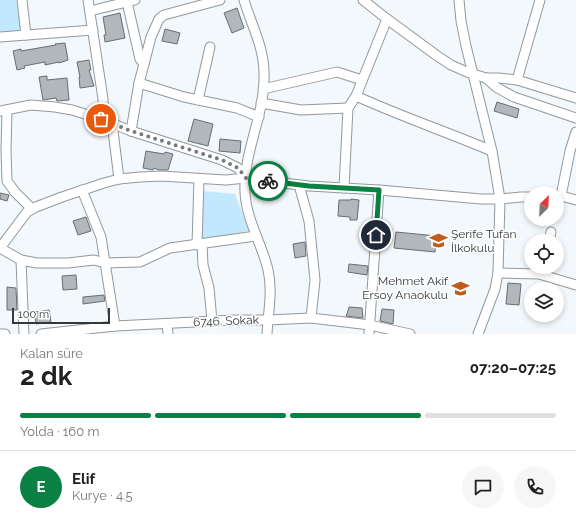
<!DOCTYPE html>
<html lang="tr">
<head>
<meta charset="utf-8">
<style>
	body { margin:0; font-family:Raleway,sans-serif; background:#f6f6f6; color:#222; height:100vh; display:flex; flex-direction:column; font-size:15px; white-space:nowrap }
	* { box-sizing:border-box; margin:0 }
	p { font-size:13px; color:#767676 }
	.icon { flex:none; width:22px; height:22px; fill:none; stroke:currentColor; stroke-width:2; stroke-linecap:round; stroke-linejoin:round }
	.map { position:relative; height:334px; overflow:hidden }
	.drawer { display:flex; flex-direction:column; background:#fff; flex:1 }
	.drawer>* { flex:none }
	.needle { width:26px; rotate:24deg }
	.tools { position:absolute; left:524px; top:186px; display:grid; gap:8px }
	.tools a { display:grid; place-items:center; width:40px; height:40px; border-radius:50%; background:#fff; box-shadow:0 2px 6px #0003; font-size:20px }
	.scale { position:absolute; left:12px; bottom:10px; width:98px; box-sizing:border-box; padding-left:4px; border:2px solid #353839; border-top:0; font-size:11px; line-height:14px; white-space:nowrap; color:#353839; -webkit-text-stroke:3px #fff; paint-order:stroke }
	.pin { position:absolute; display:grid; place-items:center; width:34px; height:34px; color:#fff; margin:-17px; border:2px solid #fff; border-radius:50%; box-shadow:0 1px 4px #0007 }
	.courier { position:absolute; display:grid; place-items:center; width:40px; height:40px; margin:-20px; border:3px solid #0b8043; border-radius:50%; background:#fff; color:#222; box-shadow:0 1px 5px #0007 }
	.head em { font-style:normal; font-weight:700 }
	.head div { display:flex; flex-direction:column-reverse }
	.head { display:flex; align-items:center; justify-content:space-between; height:68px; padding:0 20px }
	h1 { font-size:26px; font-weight:700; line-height:30px }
	.bar { display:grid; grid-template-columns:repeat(4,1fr); gap:6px 4px; align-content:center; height:48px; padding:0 20px }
	.bar i { height:5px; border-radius:3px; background:#e0e0e0 }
	.bar .selected { background:#0b8043 }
	.bar p { grid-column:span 4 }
	.line { display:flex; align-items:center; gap:10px; padding:0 20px; border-top:1px solid #e0e0e0 }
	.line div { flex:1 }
	.round { display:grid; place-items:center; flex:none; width:42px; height:42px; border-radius:21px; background:#f6f6f6 }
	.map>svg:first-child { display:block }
</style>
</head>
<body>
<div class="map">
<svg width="576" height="334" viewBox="0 0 576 334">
	<rect width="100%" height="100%" fill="#f2f8fb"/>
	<g fill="#c1e8fc">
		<path d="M0,0H16L21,29L18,31L0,33Z"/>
		<path d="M203,191L235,194L249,231L201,240Z"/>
	</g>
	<g fill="#b1b7ba" stroke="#686d70">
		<path d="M237,8L244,28L232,33L224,13Z"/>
		<path d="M120,13L125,38L105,42L104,35H106L103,17Z"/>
		<path d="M165,29L180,33L177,44L162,41Z"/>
		<path d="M65,43L68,60L59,63V62L45,65V62L24,66L25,68L17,70L13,51L21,49V51L56,45L55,44Z"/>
		<path d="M89,60L91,70H89L94,86L80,88L79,77H80L77,62Z"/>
		<path d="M47,76V80L67,78L69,100L57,101L56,98L43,100L39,77Z"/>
		<path d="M497,102L519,109L517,118L494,111Z"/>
		<path d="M194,119L213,124L208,146L188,141Z"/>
		<path d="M220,139L241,141L240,153L219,151Z"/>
		<path d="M146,151L164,154L165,152L173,154L168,170H159L154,168L153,170L143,168Z"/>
		<path d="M0,193L9,195L7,201L0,199Z"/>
		<path d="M351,199L359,200L357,220H350V217L338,216L339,200H351Z"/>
		<path d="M86,217L91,231L78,235L73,221Z"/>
		<path d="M396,232L437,236L435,252L394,248Z"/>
		<path d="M305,242L306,256L295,258L293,244Z"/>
		<path d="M349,264L368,266L367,275L348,272Z"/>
		<path d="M76,275L77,289L63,290L62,276Z"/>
		<path d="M508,283L521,284L519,305L506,304Z"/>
		<path d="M7,287L16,288L17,310H7Z"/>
		<path d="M104,295L105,301L83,304V297Z"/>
		<path d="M349,307L362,308L363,318L346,316L348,311Z"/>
		<path d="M382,309L394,310L393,324L380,321Z"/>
		<path d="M49,310L51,322L36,324L35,312Z"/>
	</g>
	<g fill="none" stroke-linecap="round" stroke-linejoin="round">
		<defs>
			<g id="minor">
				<path d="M22,0L26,35"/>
				<path d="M88,0L103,99V108L101,119"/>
				<path d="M244,0C251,24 264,47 264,73C266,113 243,151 245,192C246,219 262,244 268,270C273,291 268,313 267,334"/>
				<path d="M363,0L387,19L436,55L451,65L467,72L486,78H499L517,80L576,98"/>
				<path d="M459,0L461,21L466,46L492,151L500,199L498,273L495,289L478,334"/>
				<path d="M127,2L140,59L144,64"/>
				<path d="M90,11L135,0"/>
				<path d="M0,37L93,30"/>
				<path d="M486,78L496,87L514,97L576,118"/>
				<path d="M517,80L540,0"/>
				<path d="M139,83L184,97L237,108L259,117"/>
				<path d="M263,89L337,72L362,80"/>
				<path d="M356,96C400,116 447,132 492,151"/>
				<path d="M198,100L210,47"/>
				<path d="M261,103L301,110L348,108"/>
				<path d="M7,110L6,150L7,181L15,192L32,209"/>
				<path d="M0,111L31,105L55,107L72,110L101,119L131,131L222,160L238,168L246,178"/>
				<path d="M112,123L119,179"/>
				<path d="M131,131L139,83L151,37L159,19L164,15L220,0"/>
				<path d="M299,185L309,221L315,280L311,318"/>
				<path d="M344,188L348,108L356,96L387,19"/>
				<path d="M82,190L101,237L115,326"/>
				<path d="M561,196L570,151L576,132"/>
				<path d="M557,197L561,196L576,200"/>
				<path d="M549,241L551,232"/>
				<path d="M202,244L203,265L209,288L212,321"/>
				<path d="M197,245L199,179"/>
				<path d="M0,248L27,212L36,207L62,197L104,183L119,179L140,177L161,176L226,180L246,178L274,182L309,186L379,190L481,199H500L521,197H531"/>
				<path d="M0,248L21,260L37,263H68L94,260L105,263L140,262L170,248L256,236"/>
				<path d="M21,260L24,334"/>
				<path d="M498,273L539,274L576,285"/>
				<path d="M167,324L168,334"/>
				<path d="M0,334H5"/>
				<path d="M41,334L115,326L235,320H268L311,318L370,325L410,334"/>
				<path d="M369,334L379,190"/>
			</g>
		</defs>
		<use href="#minor" stroke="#92989b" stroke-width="11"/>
		<use href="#minor" stroke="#fff" stroke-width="9"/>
	</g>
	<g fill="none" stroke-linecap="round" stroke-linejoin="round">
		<path stroke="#777b7d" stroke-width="4" stroke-dasharray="0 7.2" d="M101,119L131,131L222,160L238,168L246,178L268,181"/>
		<path stroke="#0b8043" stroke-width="5" d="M268,181L309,186L379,190L376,235"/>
	</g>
	<defs>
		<symbol id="school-bare" viewBox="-9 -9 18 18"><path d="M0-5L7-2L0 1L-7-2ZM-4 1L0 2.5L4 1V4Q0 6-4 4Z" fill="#be5d1c" stroke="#fff" stroke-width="2.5" paint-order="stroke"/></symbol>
	</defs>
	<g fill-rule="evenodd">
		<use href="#school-bare" x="426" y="228" width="25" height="25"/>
		<use href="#school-bare" x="448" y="276" width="25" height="25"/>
	</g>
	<g text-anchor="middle" stroke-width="3" stroke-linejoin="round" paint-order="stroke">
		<g font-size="12" fill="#353839" stroke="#fff" text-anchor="start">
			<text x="451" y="238">Şerife Tufan<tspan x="451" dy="14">İlkokulu</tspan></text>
			<text x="448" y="285" text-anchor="end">Mehmet Akif<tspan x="448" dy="14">Ersoy Anaokulu</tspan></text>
		</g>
		<g font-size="12" fill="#353839" stroke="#fff">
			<text transform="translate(226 321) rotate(-2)" y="4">6746. Sokak</text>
		</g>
	</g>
</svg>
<div class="tools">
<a><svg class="needle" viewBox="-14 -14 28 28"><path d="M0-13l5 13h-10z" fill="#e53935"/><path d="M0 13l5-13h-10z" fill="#767676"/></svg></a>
<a><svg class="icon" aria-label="locate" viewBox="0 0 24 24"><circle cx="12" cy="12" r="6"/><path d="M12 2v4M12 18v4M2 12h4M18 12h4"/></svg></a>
<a><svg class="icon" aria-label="layers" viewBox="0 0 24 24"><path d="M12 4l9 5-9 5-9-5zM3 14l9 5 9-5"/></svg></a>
</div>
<div class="scale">100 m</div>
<div class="pin" style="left:101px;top:119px;background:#ea580c"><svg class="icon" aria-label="bag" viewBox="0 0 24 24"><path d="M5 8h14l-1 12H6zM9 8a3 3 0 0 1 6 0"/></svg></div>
<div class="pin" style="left:376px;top:235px;background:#1f2937"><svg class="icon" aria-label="home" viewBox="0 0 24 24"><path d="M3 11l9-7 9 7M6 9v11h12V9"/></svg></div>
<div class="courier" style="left:268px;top:181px"><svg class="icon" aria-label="bike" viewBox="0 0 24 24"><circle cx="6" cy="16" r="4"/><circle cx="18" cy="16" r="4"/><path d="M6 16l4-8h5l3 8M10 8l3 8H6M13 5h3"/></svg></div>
</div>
<section class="drawer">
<div class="head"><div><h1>2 dk</h1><p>Kalan süre</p></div><em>07:20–07:25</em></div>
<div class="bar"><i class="selected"></i><i class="selected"></i><i class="selected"></i><i></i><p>Yolda · 160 m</p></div>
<div class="line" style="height:72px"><b class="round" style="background:#0b8043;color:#fff">E</b><div><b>Elif</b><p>Kurye · 4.5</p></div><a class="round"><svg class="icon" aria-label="chat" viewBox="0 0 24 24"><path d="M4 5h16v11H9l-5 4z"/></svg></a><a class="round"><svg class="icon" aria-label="phone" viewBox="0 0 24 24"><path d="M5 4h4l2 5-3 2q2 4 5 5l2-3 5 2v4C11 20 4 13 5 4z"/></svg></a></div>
</section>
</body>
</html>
